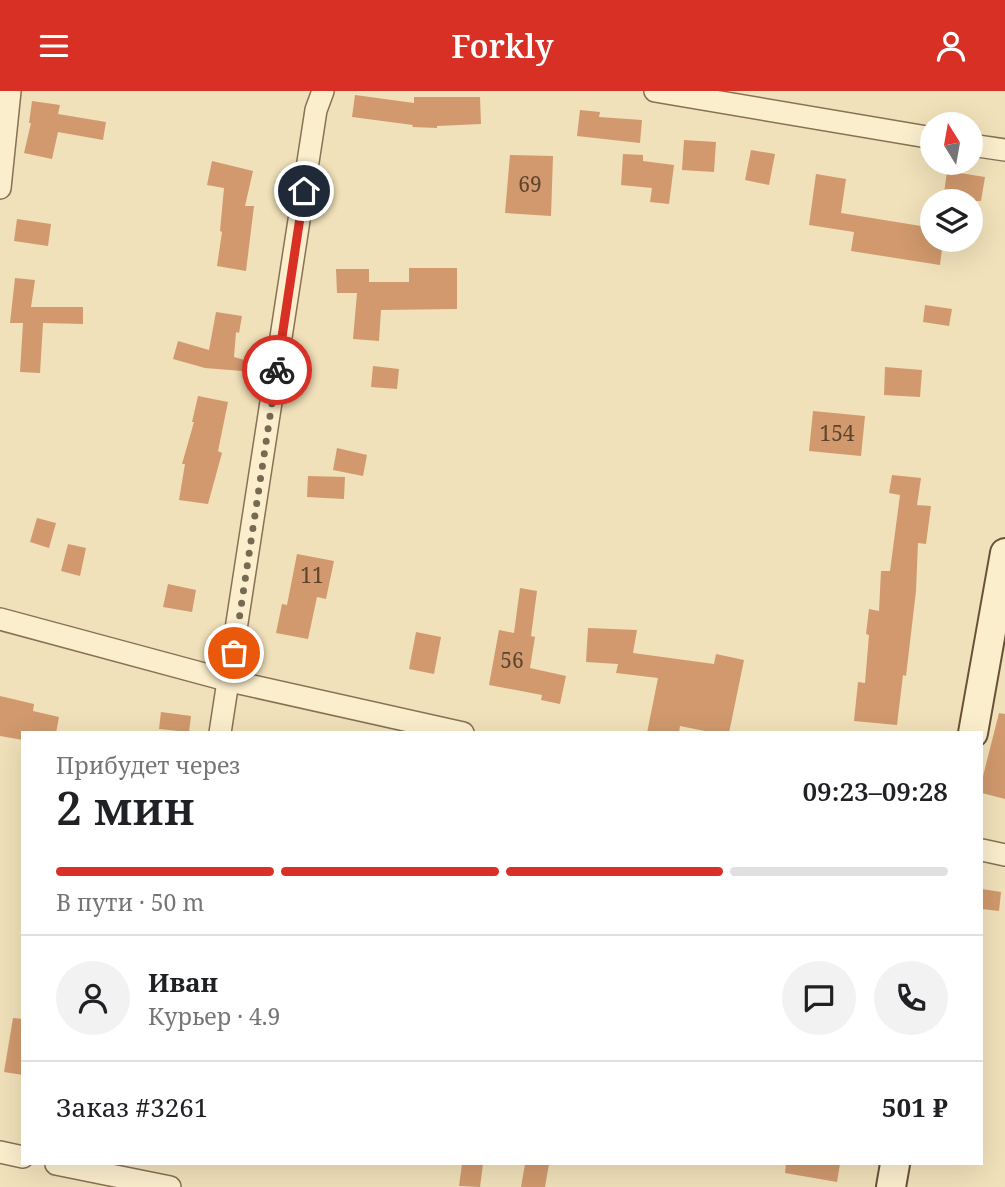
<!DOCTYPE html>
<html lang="ru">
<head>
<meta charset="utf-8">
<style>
	body { margin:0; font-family:"Noto Serif",serif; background:#f2f2f2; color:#202124; height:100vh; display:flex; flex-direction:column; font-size:26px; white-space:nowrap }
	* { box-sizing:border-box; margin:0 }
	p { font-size:23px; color:#757577 }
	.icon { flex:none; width:38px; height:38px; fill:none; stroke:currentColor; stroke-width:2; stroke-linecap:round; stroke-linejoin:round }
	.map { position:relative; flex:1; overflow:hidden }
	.side { position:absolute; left:21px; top:640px; width:962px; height:434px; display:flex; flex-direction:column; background:#fff; border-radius:0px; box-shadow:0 7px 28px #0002 }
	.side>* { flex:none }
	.needle { width:46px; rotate:349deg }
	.controls { position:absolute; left:920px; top:21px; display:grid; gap:14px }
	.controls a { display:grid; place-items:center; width:63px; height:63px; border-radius:50%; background:#fff; box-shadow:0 7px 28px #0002; font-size:35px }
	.pin { position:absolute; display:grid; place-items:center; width:60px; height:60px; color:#fff; margin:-30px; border:4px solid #fff; border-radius:50%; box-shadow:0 2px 7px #0007 }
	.courier { position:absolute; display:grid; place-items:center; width:70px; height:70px; margin:-35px; border:5px solid #d93025; border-radius:50%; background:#fff; color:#222; box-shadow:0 2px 9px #0007 }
	.head em { font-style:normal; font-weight:600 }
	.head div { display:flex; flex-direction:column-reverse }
	.head { display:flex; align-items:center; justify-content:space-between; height:119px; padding:0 35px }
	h1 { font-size:46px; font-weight:600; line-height:52px }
	.bar { display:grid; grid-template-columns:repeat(4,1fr); gap:10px 7px; align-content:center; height:84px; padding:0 35px }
	.bar i { height:9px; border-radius:5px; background:#e0e0e0 }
	.bar .on { background:#d93025 }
	.bar p { grid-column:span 4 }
	.line { display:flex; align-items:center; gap:18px; padding:0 35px; border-top:2px solid #e0e0e0 }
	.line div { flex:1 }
	.round { display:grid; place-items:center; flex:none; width:74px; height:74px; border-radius:37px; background:#f2f2f2 }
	header { display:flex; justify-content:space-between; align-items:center; height:91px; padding:0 35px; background:#d93025; color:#fff; font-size:32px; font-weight:600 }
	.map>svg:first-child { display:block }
</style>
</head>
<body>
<header><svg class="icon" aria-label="menu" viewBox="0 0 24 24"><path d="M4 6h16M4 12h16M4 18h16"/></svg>Forkly<svg class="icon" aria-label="person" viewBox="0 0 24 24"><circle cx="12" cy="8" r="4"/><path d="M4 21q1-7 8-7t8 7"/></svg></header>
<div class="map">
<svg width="1005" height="1096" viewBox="0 0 1005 1096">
	<rect width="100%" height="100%" fill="#f0e1ba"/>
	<g fill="#d1996d">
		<path d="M355,4L414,12V6H480L481,33L437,35V37L412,36L413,34L352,26Z"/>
		<path d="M32,10L60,14L58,23L106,31L103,49L58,41L52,68L24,62L31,32H29Z"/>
		<path d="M580,19L600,21L599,26L642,29L640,52L577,45Z"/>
		<path d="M684,49L716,51L714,81L682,79Z"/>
		<path d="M751,59L775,63L769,94L745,89Z"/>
		<path d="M623,63L643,64V70L674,74L669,113L650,111L652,97L621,94Z"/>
		<path d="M510,64L553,65L551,125L505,122Z"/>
		<path d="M212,70L253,80L245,115H254L246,180L217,175L222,141L220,140L224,97L207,94Z"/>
		<path d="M947,80L985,86L981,110H943Z"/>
		<path d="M816,83L846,88L841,122L933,137V149H943L940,174L851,160L854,141L809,134Z"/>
		<path d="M17,128L51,133L48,155L14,150Z"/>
		<path d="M409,177H457V218L381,219L379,250L353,248L357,202H337L336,178H369V191H409Z"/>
		<path d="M15,187L35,189L31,216H83V233L43,232L40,282L20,281L23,232H10Z"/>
		<path d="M925,214L952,218L949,235L923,231Z"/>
		<path d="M216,221L242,225L239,242L236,241L234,266L255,272L254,281L205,277L173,268L178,250L209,259Z"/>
		<path d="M373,275L399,278L397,298L371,296Z"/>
		<path d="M885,276L922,279L920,306L884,304Z"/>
		<path d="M198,305L228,311L218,360L222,362L208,413L179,409L185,373H182L194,331H192Z"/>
		<path d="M813,320L865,325L861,365L809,360Z"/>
		<path d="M337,357L367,364L363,385L333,379Z"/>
		<path d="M892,384L921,387L917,414L931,415L926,453L918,452L916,500L906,585L903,584L897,634L854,630L858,591L865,592L869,544L866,543L869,518L879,520L881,480H890L900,404L889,402Z"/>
		<path d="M308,385L345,386L344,408L307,406Z"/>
		<path d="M37,427L56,432L49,457L30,451Z"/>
		<path d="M68,453L86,457L80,485L61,480Z"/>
		<path d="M297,463L334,470L326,508L317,506L308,548L276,542L282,513L287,514Z"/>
		<path d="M168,493L196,499L192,521L163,516Z"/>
		<path d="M520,497L537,500L531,545L535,546L530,577L566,585L560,613L541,609L542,604L489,594L499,539L514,542Z"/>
		<path d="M588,537L637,539L633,562L714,573L716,563L744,569L729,642H715L680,635L679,642H647L658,587L616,582L618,573L586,571Z"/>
		<path d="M416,541L441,546L434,583L409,578Z"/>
		<path d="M0,605L34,613L33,620L59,626L56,642H23V649L0,645Z"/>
		<path d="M161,621L191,625L189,641L159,638Z"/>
		<path d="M999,622L1005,623V708L982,702V689Z"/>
		<path d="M982,798L1001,801L999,820L982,818Z"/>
		<path d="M13,927L23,928V984L4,981Z"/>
		<path d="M462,1073H483L480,1096L459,1095Z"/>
		<path d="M525,1073H549L545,1096H521Z"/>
		<path d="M786,1073H840L837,1091L785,1082Z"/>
	</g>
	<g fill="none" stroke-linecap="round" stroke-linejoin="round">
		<defs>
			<g id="street">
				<path d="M655,0L933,47"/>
				<path d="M971,54L1005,59"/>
				<path d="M0,97L10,0"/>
				<path d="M0,528L230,590L463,642"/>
				<path d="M220,642L316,19L323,0"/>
				<path d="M982,759L1005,764"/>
				<path d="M0,1061L23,1066"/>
				<path d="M56,1073L170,1096"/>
			</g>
			<g id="secondary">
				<path d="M973,642L1005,462"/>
				<path d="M891,1096L895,1073"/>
			</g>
		</defs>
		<use href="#street" stroke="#887154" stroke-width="24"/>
		<use href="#secondary" stroke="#695137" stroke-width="32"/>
		<use href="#street" stroke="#fbeecd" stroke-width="21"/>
		<use href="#secondary" stroke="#fbeecd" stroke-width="28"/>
	</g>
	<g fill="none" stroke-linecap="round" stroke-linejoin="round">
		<path stroke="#776952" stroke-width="7" stroke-dasharray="0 12.6" d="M234,562L277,279"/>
		<path stroke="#d93025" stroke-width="9" d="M277,279L304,100"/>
	</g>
	<g text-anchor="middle" stroke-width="5" stroke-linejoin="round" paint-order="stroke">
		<g font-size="21" fill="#5d442f">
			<text x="530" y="101">69</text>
			<text x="837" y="350">154</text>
			<text x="312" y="492">11</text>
			<text x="512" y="577">56</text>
		</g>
	</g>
</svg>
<div class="controls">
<a><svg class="needle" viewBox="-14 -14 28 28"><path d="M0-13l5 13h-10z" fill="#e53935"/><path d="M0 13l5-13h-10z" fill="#757577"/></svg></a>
<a><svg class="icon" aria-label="layers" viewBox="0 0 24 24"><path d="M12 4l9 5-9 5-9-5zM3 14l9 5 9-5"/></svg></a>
</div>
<div class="pin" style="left:234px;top:562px;background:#ea580c"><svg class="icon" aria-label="bag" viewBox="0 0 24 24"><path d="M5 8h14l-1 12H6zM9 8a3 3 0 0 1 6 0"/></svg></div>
<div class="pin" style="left:304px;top:100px;background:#1f2937"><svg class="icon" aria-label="home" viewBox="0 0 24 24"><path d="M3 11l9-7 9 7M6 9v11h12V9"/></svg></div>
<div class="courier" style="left:277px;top:279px"><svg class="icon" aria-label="bike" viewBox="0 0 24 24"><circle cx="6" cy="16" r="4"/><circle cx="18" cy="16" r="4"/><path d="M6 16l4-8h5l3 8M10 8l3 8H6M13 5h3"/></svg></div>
<section class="side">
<div class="head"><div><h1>2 мин</h1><p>Прибудет через</p></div><em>09:23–09:28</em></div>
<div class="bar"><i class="on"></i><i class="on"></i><i class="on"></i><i></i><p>В пути · 50 m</p></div>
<div class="line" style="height:126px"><a class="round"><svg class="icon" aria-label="person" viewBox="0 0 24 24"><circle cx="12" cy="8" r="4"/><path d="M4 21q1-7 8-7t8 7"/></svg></a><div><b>Иван</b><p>Курьер · 4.9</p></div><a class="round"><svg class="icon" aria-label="chat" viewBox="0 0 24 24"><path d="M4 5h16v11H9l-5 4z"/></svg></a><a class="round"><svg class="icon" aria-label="phone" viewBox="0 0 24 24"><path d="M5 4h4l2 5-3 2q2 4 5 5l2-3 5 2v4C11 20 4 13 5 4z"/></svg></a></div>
<div class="line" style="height:91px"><div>Заказ #3261</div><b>501 ₽</b></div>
</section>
</div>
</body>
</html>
